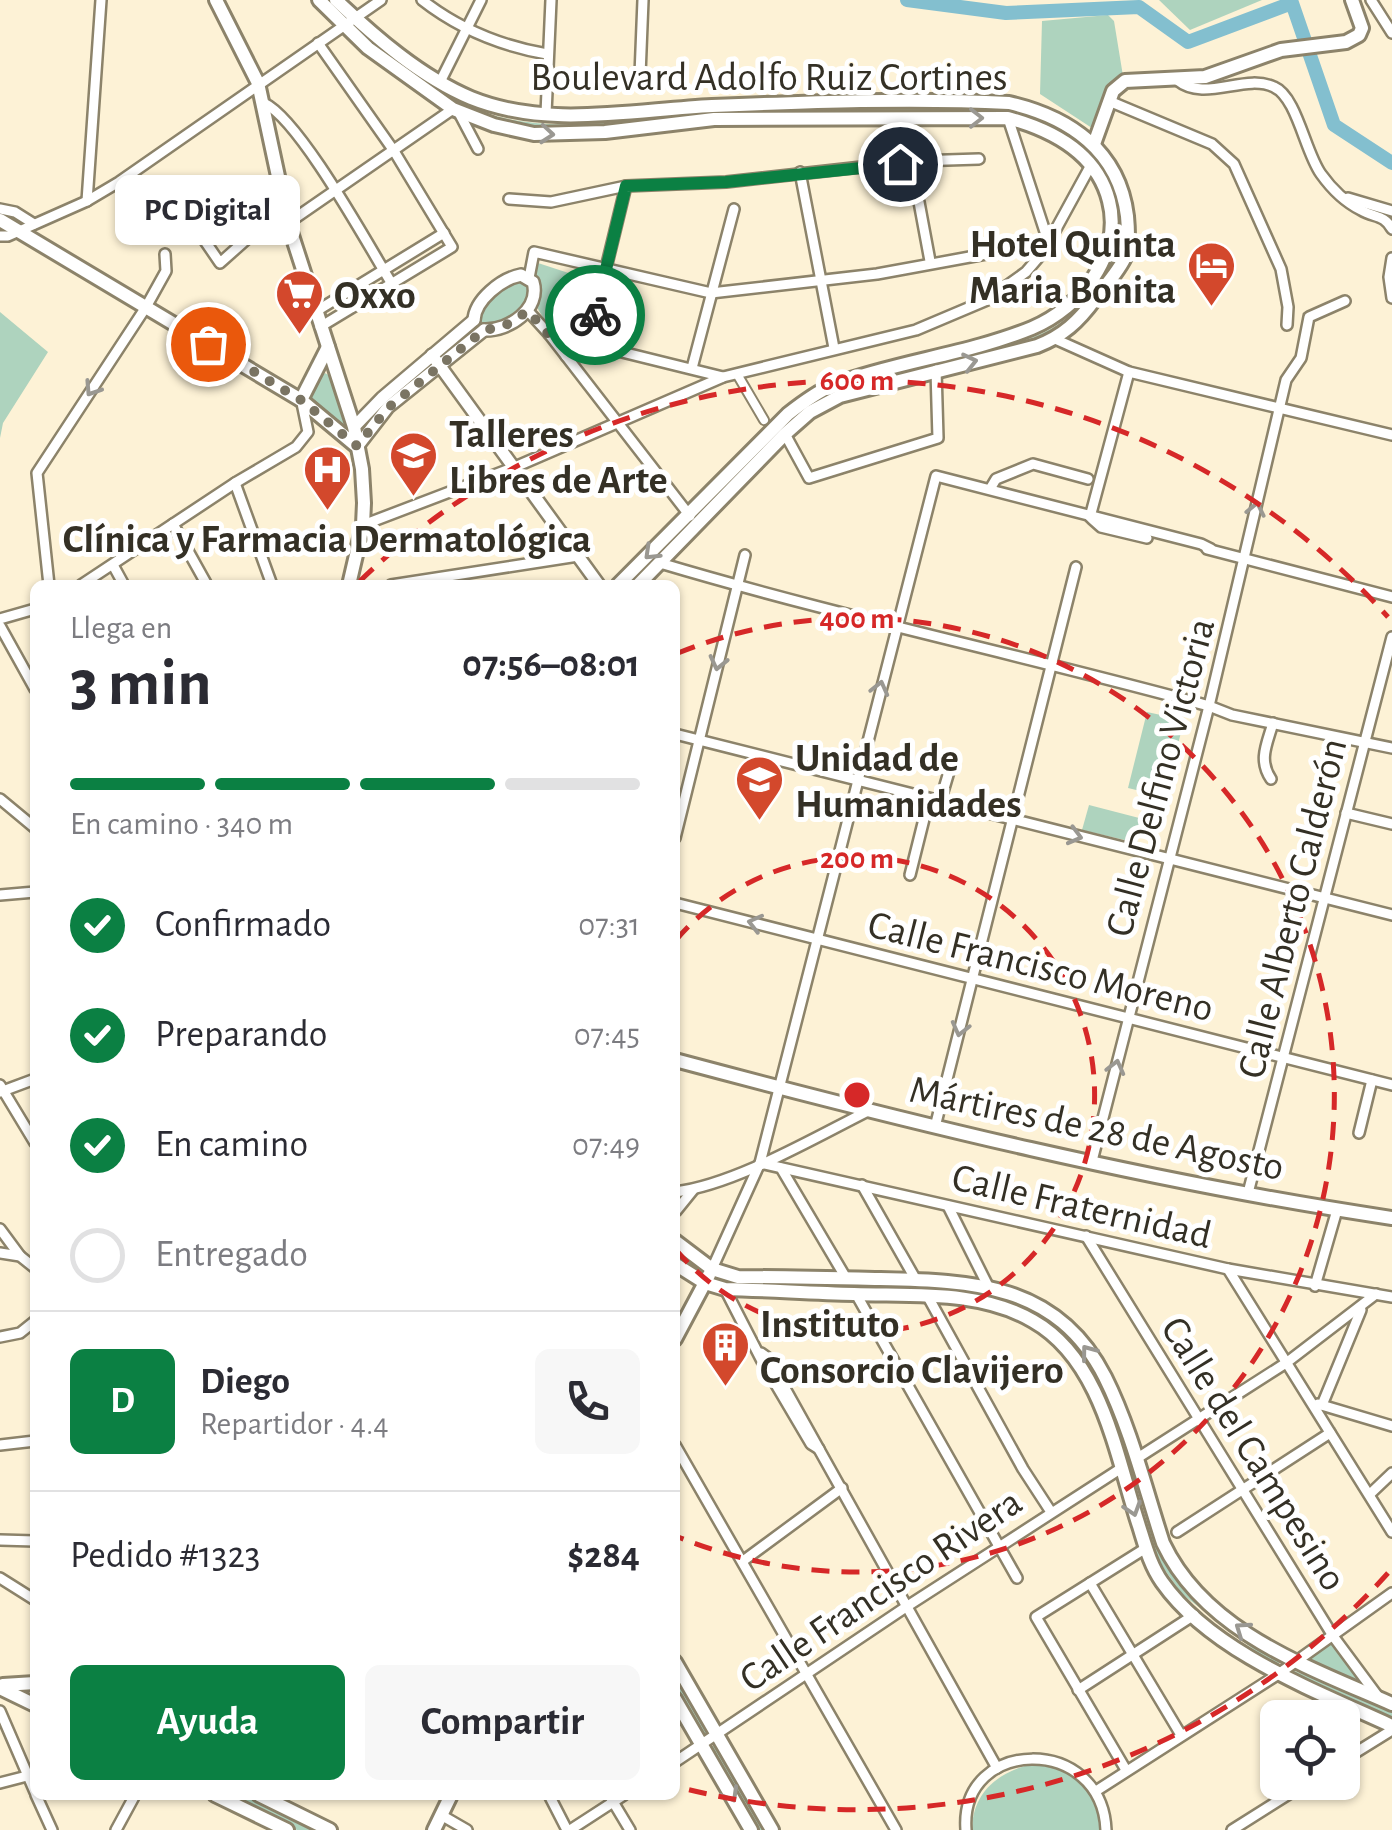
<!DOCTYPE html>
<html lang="es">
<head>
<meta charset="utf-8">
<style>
	body { margin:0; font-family:"Alegreya Sans",sans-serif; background:#f7f7f7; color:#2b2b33; height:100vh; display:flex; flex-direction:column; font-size:38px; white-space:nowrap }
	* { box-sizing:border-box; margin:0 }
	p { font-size:32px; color:#7c7c81 }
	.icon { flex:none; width:55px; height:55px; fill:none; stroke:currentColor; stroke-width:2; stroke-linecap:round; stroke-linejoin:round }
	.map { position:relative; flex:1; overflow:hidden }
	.drawer { position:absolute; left:30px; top:580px; width:650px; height:1220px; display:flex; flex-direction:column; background:#fff; border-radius:15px; box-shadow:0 2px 8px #0004 }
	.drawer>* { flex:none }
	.fabs { position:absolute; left:1260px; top:1700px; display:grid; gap:20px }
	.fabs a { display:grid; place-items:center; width:100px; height:100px; border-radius:15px; background:#fff; box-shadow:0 2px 8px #0004; font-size:50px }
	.pin { position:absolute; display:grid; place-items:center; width:85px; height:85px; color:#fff; margin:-42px; border:5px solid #fff; border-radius:50%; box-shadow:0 2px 10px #0007 }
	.courier { position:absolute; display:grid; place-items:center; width:100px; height:100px; margin:-50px; border:8px solid #0b8043; border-radius:50%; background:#fff; color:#222; box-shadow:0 2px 12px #0007 }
	.bubble { position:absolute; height:70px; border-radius:15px; background:#fff; box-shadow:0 2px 8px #0004; font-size:32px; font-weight:700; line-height:70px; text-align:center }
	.summary em { font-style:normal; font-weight:700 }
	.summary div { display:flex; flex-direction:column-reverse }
	.summary { display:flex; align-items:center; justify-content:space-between; height:170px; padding:0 40px }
	h1 { font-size:65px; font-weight:700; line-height:75px }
	.bar { display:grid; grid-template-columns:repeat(4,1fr); gap:15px 10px; align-content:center; height:120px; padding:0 40px }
	.bar i { height:12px; border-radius:8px; background:#e1e1e2 }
	.bar .selected { background:#0b8043 }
	.bar p { grid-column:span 4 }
	.line { display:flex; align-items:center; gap:25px; padding:0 40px; border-top:2px solid #e1e1e2 }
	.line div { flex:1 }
	.round { display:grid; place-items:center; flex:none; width:105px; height:105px; border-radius:15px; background:#f7f7f7 }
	ol { padding:0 40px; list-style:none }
	li { display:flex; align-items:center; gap:30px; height:110px }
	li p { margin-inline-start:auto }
	li .icon { padding:10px; border-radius:50%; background:#0b8043; color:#fff; stroke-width:4 }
	li:last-child { color:#7c7c81 }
	li i { width:55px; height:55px; border:5px solid #e1e1e2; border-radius:50% }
	.button { display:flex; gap:20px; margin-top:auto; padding:20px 40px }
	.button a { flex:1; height:115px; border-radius:15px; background:#0b8043; color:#fff; font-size:40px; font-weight:700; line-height:115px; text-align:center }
	.button a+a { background:#f7f7f7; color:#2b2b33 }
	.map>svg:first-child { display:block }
</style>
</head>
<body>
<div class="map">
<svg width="1392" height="1830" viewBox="0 0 1392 1830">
	<rect width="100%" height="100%" fill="#fdf2d6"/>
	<g fill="#aed3be">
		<path d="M1159,0H1262L1190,30Z"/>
		<path d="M1108,15L1114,21L1123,76C1103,88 1101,110 1095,130L1040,94L1042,21Z"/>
		<path d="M356,29C389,54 423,87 461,104C540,139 620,120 702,114C747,110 794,112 839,111V116L612,129L536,128L495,121L457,106L353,32Z"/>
		<path d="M985,107C1014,111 1047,116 1072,133C1147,183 1131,285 1059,330C1026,350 959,361 920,372L919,367C960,356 1022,348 1057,325C1151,265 1129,148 1025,117C992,108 959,113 926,115C903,115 880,115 857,115V110Z"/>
		<path d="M538,263L596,282L587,335L551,329C532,302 529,296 538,263Z"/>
		<path d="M518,277L531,284V299L499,324H483L478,316L480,310Z"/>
		<path d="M0,312L48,352L3,423L0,438Z"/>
		<path d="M325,373L335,379L349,428L346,431L307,403L311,388Z"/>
		<path d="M1147,712L1184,720L1165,797L1128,788Z"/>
		<path d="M1089,805L1143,819L1137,843L1082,830Z"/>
		<path d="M718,1277C792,1292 869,1284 944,1291C969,1293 995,1294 1018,1304C1130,1352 1115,1468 1163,1558C1188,1605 1239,1633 1282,1661L1275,1666L1182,1594L1159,1562L1141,1515L1114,1429L1052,1329L985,1300L758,1291L716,1282Z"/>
		<path d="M1333,1642L1367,1688L1301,1660Z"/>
		<path d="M675,1670L711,1732L703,1737L675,1689Z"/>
		<path d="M1295,1671L1392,1710V1717L1289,1672Z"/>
		<path d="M717,1744L767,1830H755L708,1749Z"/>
		<path d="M1032,1764C1074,1767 1096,1788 1102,1830H972C972,1793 998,1772 1032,1764Z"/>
		<path d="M224,1795H247L319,1830H297Z"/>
	</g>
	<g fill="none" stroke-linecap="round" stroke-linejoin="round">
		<path stroke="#83bfcf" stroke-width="14" d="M907,0L1006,13L1139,7L1188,42L1292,3L1334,125L1392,163"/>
		<defs>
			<path id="pedestrian" d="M737,374L764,420"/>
			<g id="minor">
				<path d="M422,0C459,29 501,46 547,54"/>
				<path d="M1371,0L1392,33"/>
				<path d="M318,43L394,151L452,247L320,327"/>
				<path d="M640,75L643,0"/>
				<path d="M1177,80C1205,103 1244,73 1274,87C1297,97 1305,152 1321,174C1331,188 1345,202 1361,210C1374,218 1384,214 1392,229"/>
				<path d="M440,82L481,0"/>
				<path d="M1109,101L1212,144L1234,164L1281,269L1288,307L1287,325"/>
				<path d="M264,103C300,120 368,245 392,284"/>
				<path d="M458,111L478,149"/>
				<path d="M546,114L551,0"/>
				<path d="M1008,118L1049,244"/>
				<path d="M904,119L905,143"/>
				<path d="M800,172L834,348"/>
				<path d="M1348,198L1392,211"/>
				<path d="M509,199L551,202L626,186L726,182L916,161L979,159"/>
				<path d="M87,201L101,0"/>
				<path d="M919,202L930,261"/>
				<path d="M0,209L15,212L34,224"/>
				<path d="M288,223L453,109"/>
				<path d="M194,225L220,263L285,205"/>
				<path d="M0,236H8L87,201L119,182L381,0"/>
				<path d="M172,237L279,178"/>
				<path d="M1392,258L1389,277L1392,298"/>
				<path d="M529,278L534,252L711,293L877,274L986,254"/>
				<path d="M528,311L549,334L723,377"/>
				<path d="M315,312L444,233"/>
				<path d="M549,334L690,516"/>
				<path d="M1055,339L1129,372L1392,435"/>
				<path d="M566,356L588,342L626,186"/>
				<path d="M692,368L734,209"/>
				<path d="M785,434L809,478L938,438L936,370"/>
				<path d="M235,483L272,585"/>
				<path d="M990,489L996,479L1033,464L1088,479"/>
				<path d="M1090,517L1129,372"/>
				<path d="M1092,519L1101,527L1147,538"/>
				<path d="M173,524L207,585"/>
				<path d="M363,525L515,467L723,377L916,330L987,300L1026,272L1044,251L1091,165"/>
				<path d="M1207,549L1392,597"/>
				<path d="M660,563C841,617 1027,656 1209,706L1232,715L1392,748"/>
				<path d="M113,565L124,585"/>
				<path d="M49,585L37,473L146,307L166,271L165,254"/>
				<path d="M81,585L235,483L296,447L308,432L302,403"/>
				<path d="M391,585L578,556"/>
				<path d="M0,619L35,609"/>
				<path d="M0,626L35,689"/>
				<path d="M675,734L1392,915"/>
				<path d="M1271,779C1258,760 1267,744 1273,723"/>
				<path d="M0,799L35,828"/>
				<path d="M940,802L951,765"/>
				<path d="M1346,813L1392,824"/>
				<path d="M675,838L745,555"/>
				<path d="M910,875L929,799"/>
				<path d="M0,895L35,892"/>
				<path d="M675,903L1392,1085"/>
				<path d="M0,1085L35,1143"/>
				<path d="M0,1092L35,1079"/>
				<path d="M935,1127L1076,567"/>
				<path d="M1359,1133L1372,1080"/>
				<path d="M1092,1161L1209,706L1286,380L1301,358L1309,317L1345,301"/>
				<path d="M760,1163L1228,1269L1392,1297"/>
				<path d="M781,1168L846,1278"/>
				<path d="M862,1185L916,1280"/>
				<path d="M675,1192C734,1185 814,1138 868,1111"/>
				<path d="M1248,1193L1392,637"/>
				<path d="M948,1206L988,1286"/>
				<path d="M676,1211L693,1190"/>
				<path d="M0,1229L20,1256"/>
				<path d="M1086,1236L1333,1636L1379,1698"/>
				<path d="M0,1253L20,1256L35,1268"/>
				<path d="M712,1269L760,1163L936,476L1201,544L1211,549"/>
				<path d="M1228,1269L1392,1532"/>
				<path d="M1315,1286L1337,1210"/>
				<path d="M725,1289L762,1361L811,1444L819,1449"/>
				<path d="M856,1294L1017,1578"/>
				<path d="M927,1295L1023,1469L1051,1512"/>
				<path d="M0,1337L20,1333L35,1321"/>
				<path d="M761,1353L768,1358L997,1768"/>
				<path d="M1318,1404L1392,1426"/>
				<path d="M1322,1405L1361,1310"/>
				<path d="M0,1445L35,1441"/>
				<path d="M675,1445L896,1830"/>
				<path d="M1136,1459L1286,1363L1376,1294"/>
				<path d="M1370,1494L1392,1473"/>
				<path d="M1177,1532L1330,1433"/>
				<path d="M0,1540L35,1541"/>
				<path d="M743,1561L842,1488"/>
				<path d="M0,1578L35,1600"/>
				<path d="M1090,1583L1181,1735"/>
				<path d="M1078,1690L1194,1615"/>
				<path d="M0,1711L35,1792"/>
				<path d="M1342,1761L1392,1730"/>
				<path d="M675,1762L906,1607L1120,1469"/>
				<path d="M1126,1770L1036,1617L1146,1548"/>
				<path d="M0,1783L27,1776"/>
				<path d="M1096,1791L1277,1675L1392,1593"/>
				<path d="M36,1795L52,1830"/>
				<path d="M549,1795L567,1830"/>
				<path d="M609,1795L630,1830"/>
				<path d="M441,1815L467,1830"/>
				<path d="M116,1830L135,1795"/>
				<path d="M570,1830L624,1795"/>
				<path d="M966,1830C959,1737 1102,1734 1106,1830"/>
				<path d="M1232,1830L1308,1782"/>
			</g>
			<g id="tertiary">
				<path d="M474,320C475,300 501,279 521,275L533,282C541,309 509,331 484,330"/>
				<path d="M432,355L599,585"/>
				<path d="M354,427L382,398L474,320"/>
				<path d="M357,447L388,407L484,330"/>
			</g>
			<g id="secondary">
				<path d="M216,0L258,83L288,223L354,427L362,469L364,503L363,525L349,585"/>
				<path d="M319,0L368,48L453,109L494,125L534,134L605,132L714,119L1008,118C1052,130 1097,153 1109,201C1123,254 1080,308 1032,328C969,354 898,361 833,385C817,392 802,403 788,414L618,585"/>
				<path d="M336,0C375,37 421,77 471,98C548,129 632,110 712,106C810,102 911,98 1009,103C1070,117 1119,151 1127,216C1128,227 1129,245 1126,255C1120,270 1105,286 1095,299C1079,321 1063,336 1037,346L840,396L810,412L785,434L638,585"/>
				<path d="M1094,144L1113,91L1125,81L1205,77L1281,50L1346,42L1359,35L1362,28L1352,0"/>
				<path d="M0,220L301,400L355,445"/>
				<path d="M301,400L328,347"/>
				<path d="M675,1060C911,1123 1150,1182 1392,1218"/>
				<path d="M675,1241L712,1269L738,1277C783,1277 829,1278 875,1279C969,1281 1056,1281 1105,1377C1131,1429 1145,1488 1163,1543C1205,1632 1308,1667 1392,1704"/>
				<path d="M675,1264L705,1283L725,1289C768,1290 811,1293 854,1294C913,1296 980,1290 1033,1321C1102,1360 1116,1456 1139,1526C1145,1545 1150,1565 1162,1582C1211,1652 1316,1691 1392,1726"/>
				<path d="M675,1339L709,1275"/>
				<path d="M675,1662L772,1830"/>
				<path d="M3,1685L35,1683"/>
				<path d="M0,1688L35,1705"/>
				<path d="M675,1699L751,1830"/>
				<path d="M215,1795L287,1830"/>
				<path d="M259,1795L330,1830"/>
				<path d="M434,1830L451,1795"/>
			</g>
		</defs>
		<use href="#pedestrian" stroke="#8c836a" stroke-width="12"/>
		<use href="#minor" stroke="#8c836a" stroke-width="14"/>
		<use href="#tertiary" stroke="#8c836a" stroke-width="16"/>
		<use href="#secondary" stroke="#8c836a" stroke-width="18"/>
		<use href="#pedestrian" stroke="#fff" stroke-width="8"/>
		<use href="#minor" stroke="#fff" stroke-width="9"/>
		<use href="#tertiary" stroke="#fff" stroke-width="11"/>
		<use href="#secondary" stroke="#fff" stroke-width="12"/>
	</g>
	<defs><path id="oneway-chevron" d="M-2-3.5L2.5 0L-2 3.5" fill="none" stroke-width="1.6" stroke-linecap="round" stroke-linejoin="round" transform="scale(2.5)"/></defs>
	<g stroke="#9a9892">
		<use href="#oneway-chevron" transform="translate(976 118)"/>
		<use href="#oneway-chevron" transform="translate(547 134) rotate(5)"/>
		<use href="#oneway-chevron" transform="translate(970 362) rotate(-13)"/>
		<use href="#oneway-chevron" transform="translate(92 389) rotate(123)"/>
		<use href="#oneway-chevron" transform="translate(1256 509) rotate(-78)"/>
		<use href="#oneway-chevron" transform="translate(651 553) rotate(136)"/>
		<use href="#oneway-chevron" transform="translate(718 663) rotate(103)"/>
		<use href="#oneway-chevron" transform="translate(880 688) rotate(-76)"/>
		<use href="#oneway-chevron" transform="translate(1075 836) rotate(15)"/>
		<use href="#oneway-chevron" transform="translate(755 923) rotate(-166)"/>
		<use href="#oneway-chevron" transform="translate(960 1029) rotate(104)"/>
		<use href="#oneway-chevron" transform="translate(1116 1067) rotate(-76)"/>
		<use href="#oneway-chevron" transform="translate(1088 1352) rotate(-127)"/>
		<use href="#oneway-chevron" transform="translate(1133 1509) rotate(72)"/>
		<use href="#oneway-chevron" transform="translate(1242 1629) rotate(-145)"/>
		<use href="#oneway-chevron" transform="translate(731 1795) rotate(60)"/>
	</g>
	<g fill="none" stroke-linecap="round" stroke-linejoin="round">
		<path stroke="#7a7463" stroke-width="10" stroke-dasharray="0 18" d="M208,344L301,400L357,446L388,408L484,330L503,327L528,311L548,334L588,342L595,315"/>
		<path stroke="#0b8043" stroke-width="12" d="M595,315L626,186L726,182L900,164"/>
	</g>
	<g fill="none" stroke="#d62828" stroke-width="5" stroke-dasharray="18 12">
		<path d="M676 940A238 238 0 1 1 676 1250"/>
		<path d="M678 653A477 477 0 1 1 678 1537"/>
		<path d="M1388 1573A715 715 0 0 1 678 1787M360 581A715 715 0 0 1 1388 617"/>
	</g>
	<defs>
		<symbol id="hotel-pin" viewBox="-11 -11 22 30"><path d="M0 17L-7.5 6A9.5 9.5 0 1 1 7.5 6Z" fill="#d3482c" stroke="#fff"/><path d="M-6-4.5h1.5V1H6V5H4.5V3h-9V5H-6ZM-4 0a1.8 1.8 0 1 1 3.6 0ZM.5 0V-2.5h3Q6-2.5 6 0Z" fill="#fff"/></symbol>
		<symbol id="supermarket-pin" viewBox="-11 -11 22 30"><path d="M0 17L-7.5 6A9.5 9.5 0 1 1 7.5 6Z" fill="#d3482c" stroke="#fff"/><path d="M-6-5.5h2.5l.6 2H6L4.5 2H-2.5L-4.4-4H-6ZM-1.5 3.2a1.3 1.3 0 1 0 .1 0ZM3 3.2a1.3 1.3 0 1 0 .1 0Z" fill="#fff"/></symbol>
		<symbol id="university-pin" viewBox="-11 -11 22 30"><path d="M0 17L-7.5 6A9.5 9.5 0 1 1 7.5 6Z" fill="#d3482c" stroke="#fff"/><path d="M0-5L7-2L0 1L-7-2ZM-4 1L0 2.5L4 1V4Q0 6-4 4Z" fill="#fff"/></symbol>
		<symbol id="hospital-pin" viewBox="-11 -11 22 30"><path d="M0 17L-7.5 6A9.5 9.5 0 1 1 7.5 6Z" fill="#d3482c" stroke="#fff"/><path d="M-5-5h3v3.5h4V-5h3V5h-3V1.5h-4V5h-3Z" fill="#fff"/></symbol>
		<symbol id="building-pin" viewBox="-11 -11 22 30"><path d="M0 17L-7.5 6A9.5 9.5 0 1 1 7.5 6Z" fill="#d3482c" stroke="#fff"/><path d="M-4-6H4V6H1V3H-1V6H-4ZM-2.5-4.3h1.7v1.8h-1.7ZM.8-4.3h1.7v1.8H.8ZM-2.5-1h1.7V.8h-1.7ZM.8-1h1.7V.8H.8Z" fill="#fff"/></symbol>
	</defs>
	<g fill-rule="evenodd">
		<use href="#hotel-pin" x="1184" y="238" width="55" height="75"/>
		<use href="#supermarket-pin" x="272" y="266" width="55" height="75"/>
		<use href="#university-pin" x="386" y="428" width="55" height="75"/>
		<use href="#hospital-pin" x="300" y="442" width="55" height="75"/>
		<use href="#university-pin" x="732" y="752" width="55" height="75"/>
		<use href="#building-pin" x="698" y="1318" width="55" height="75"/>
	</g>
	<g text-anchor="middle" stroke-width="10" stroke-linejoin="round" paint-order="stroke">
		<g font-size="40" fill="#343025" stroke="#fff">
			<text x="769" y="90">Boulevard Adolfo Ruiz Cortines</text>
			<text transform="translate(1159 777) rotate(-75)" y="14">Calle Delfino Victoria</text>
			<text transform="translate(1291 908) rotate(-76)" y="14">Calle Alberto Calderón</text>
			<text transform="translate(1041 965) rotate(14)" y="14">Calle Francisco Moreno</text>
			<text transform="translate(1097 1127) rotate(12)" y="14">Mártires de 28 de Agosto</text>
			<text transform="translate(1082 1205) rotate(13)" y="14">Calle Fraternidad</text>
			<text transform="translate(1255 1453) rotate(58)" y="14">Calle del Campesino</text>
			<text transform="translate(880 1589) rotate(-34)" y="14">Calle Francisco Rivera</text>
		</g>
		<g font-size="40" font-weight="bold" fill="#343025" stroke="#fff" text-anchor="start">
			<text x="1176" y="257" text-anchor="end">Hotel Quinta<tspan x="1176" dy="46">Maria Bonita</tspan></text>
			<text x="334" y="308">Oxxo</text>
			<text x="449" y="447">Talleres<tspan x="449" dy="46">Libres de Arte</tspan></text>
			<text x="327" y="552" text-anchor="middle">Clínica y Farmacia Dermatológica</text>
			<text x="795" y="771">Unidad de<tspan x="795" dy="46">Humanidades</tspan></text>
			<text x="760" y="1337">Instituto<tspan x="760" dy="46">Consorcio Clavijero</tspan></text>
		</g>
	</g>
	<circle cx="857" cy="1095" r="15" fill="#d62828" stroke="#fff" stroke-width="5"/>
	<g font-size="30" text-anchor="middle" font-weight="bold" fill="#d62828" stroke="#fff" stroke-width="10" stroke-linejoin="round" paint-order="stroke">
		<text x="857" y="390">600 m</text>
		<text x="857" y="628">400 m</text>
		<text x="857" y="868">200 m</text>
	</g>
</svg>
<div class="fabs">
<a><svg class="icon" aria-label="locate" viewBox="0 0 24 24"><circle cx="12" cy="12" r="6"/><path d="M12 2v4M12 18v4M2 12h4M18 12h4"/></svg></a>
</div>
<div class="pin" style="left:208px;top:344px;background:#ea580c"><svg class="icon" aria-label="bag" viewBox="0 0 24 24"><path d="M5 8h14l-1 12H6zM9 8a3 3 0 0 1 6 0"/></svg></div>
<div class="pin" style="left:900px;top:164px;background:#1f2937"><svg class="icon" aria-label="home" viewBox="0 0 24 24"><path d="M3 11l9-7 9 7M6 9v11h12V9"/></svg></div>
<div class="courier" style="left:595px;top:315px"><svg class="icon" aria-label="bike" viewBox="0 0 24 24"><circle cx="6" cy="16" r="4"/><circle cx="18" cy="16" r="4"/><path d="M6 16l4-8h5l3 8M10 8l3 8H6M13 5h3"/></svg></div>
<div class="bubble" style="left:115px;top:175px;width:185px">PC Digital</div>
<section class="drawer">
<div class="summary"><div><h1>3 min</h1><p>Llega en</p></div><em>07:56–08:01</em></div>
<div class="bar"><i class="selected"></i><i class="selected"></i><i class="selected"></i><i></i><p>En camino · 340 m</p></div>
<ol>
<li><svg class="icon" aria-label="check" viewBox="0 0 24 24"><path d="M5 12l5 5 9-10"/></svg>Confirmado<p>07:31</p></li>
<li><svg class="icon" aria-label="check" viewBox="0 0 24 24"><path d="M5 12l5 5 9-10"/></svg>Preparando<p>07:45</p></li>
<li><svg class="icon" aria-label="check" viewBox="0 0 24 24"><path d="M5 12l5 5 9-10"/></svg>En camino<p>07:49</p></li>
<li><i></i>Entregado</li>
</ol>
<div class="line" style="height:180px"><b class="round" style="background:#0b8043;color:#fff">D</b><div><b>Diego</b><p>Repartidor · 4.4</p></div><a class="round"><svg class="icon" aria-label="phone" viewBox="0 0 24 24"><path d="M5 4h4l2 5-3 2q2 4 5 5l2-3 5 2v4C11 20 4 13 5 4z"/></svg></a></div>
<div class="line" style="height:130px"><div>Pedido #1323</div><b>$284</b></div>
<div class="button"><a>Ayuda</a><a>Compartir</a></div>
</section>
</div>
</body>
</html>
